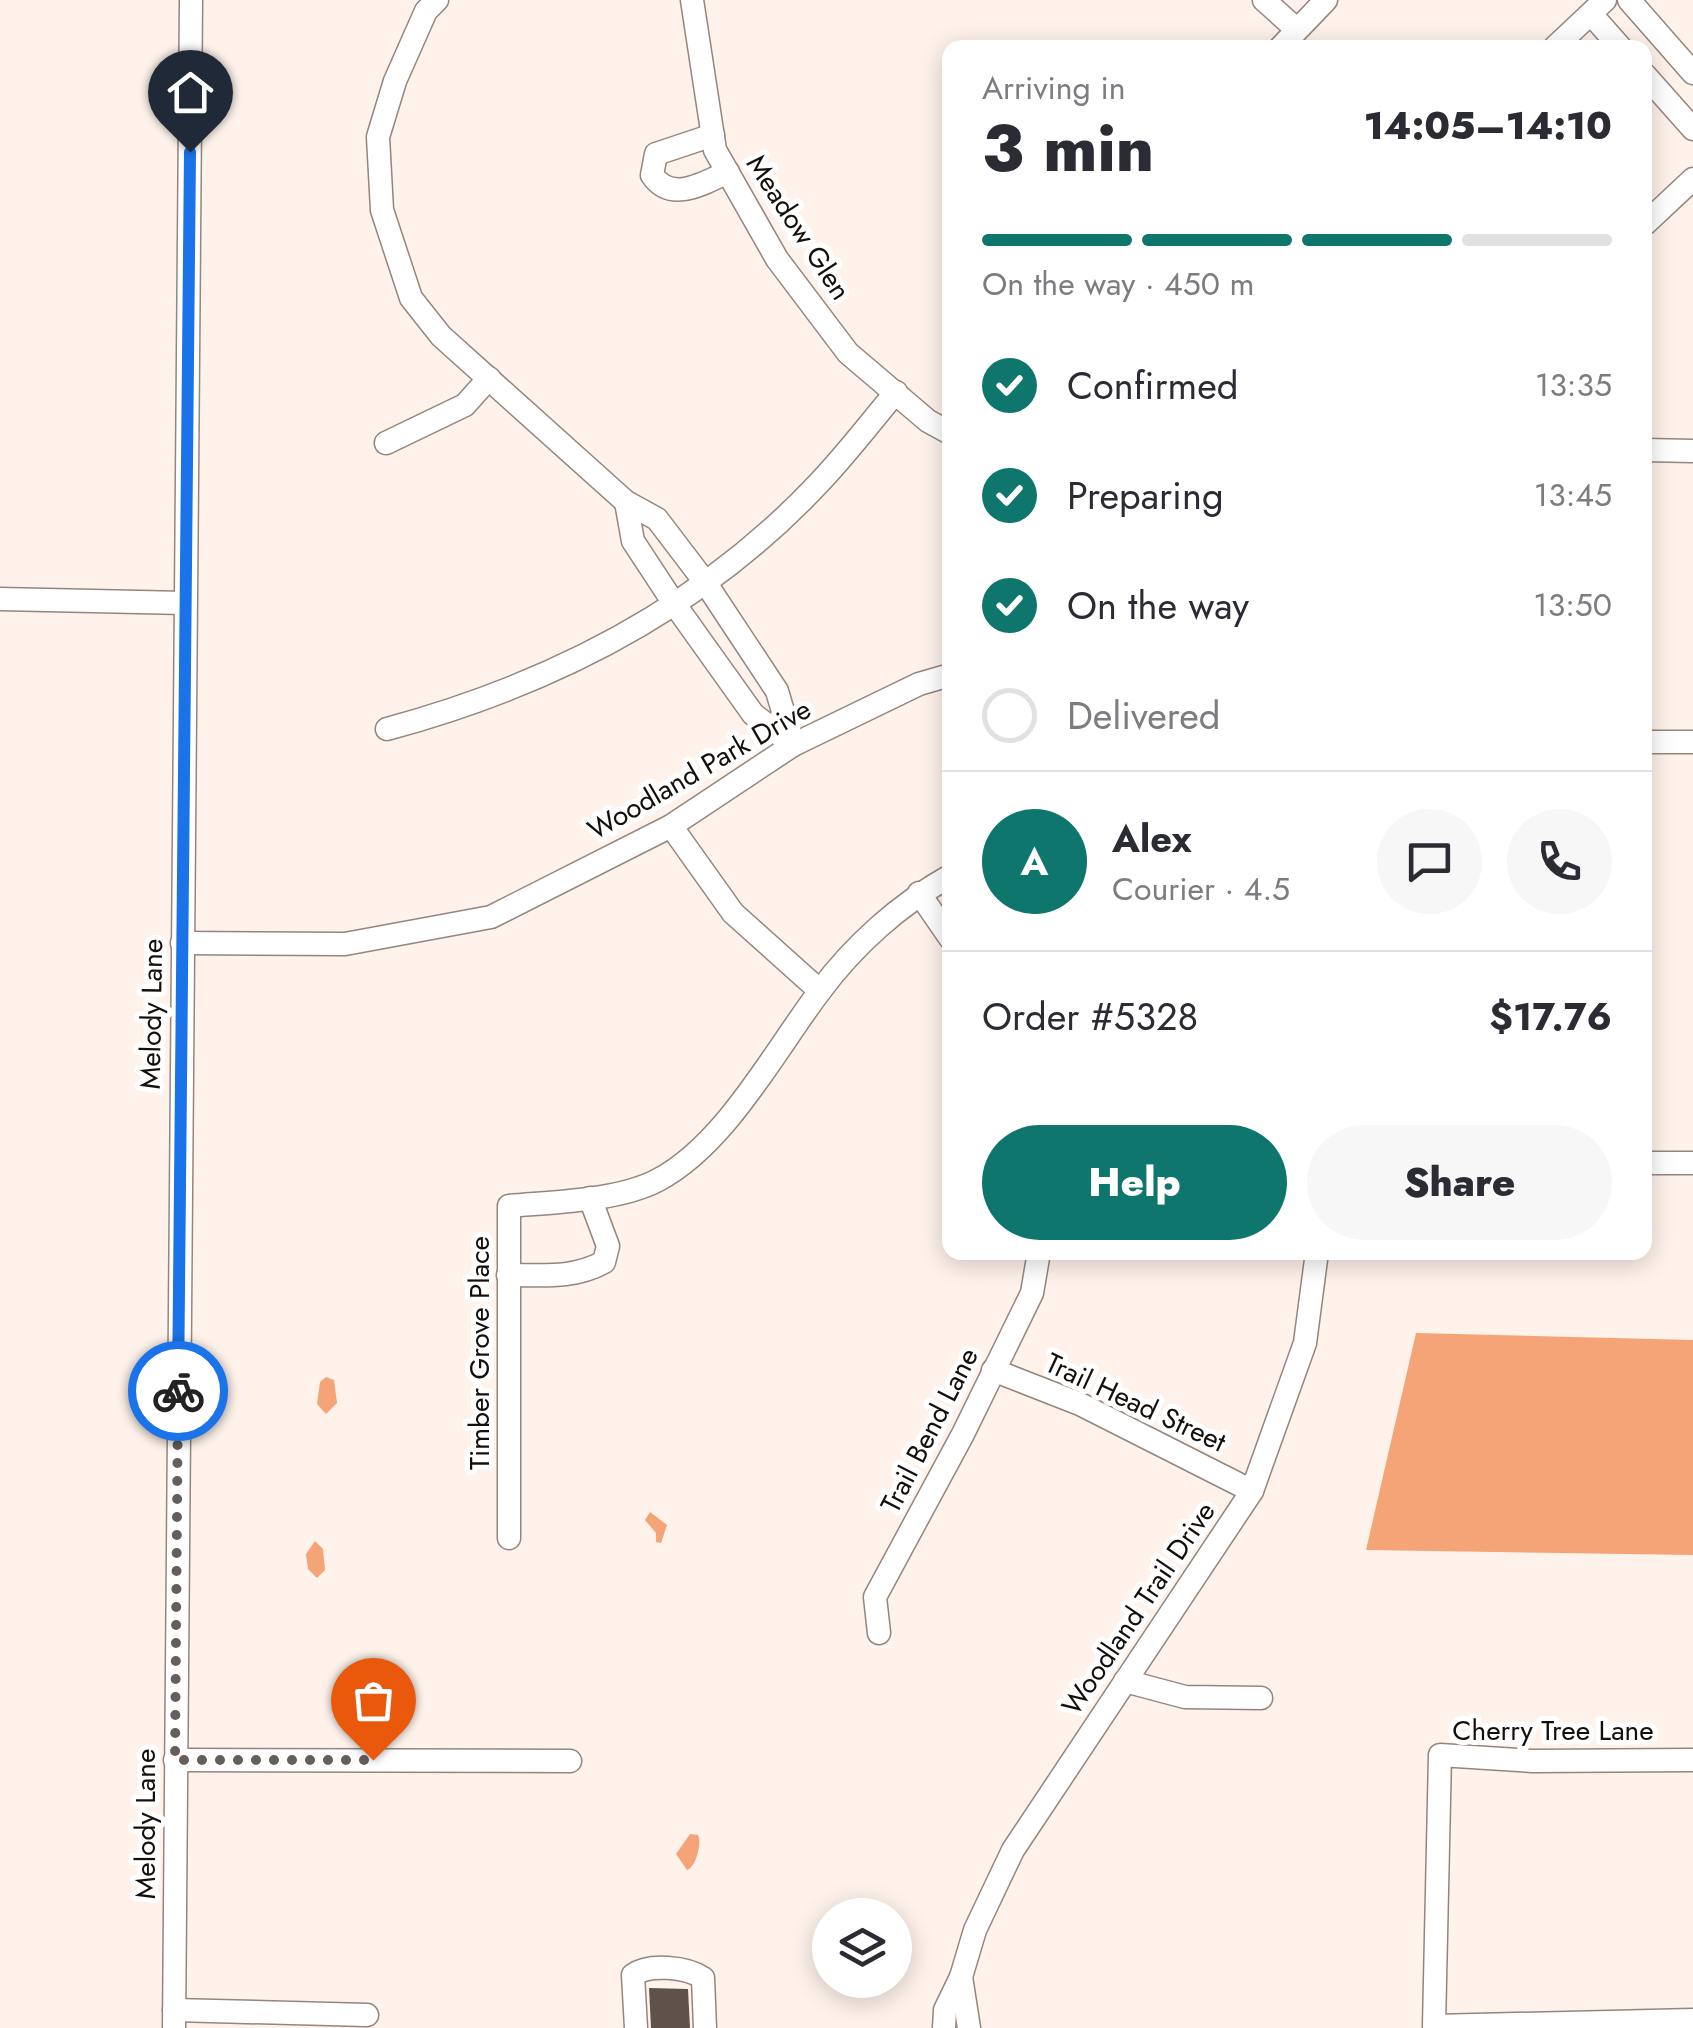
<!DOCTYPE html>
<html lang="en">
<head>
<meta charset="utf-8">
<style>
	body { margin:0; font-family:Jost,sans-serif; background:#f7f7f7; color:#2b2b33; height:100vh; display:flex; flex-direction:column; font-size:38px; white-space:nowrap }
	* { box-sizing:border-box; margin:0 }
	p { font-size:32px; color:#7c7c81 }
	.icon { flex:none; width:55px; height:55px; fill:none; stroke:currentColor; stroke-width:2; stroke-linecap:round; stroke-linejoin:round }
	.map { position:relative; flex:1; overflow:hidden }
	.side { position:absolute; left:942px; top:40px; width:710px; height:1220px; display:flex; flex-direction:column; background:#fff; border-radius:20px; box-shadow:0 5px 25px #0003 }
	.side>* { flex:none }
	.tools { position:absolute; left:812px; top:1898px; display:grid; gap:20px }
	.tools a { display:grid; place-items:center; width:100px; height:100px; border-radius:50%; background:#fff; box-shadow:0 5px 25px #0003; font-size:50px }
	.pin { position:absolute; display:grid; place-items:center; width:85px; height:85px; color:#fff; margin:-102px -42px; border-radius:50% 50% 50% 0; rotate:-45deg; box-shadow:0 0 10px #0007 }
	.pin .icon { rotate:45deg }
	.courier { position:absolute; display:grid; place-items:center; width:100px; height:100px; margin:-50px; border:8px solid #1a73e8; border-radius:50%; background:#fff; color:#222; box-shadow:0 2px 12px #0007 }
	.head em { font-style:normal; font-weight:800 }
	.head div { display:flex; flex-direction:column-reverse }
	.head { display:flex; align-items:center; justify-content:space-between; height:170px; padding:0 40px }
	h1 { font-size:65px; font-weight:800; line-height:75px }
	.bar { display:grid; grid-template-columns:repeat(4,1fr); gap:15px 10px; align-content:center; height:120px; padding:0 40px }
	.bar i { height:12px; border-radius:8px; background:#e1e1e2 }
	.bar .on { background:#0f766e }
	.bar p { grid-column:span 4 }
	.line { display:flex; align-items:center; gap:25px; padding:0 40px; border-top:2px solid #e1e1e2 }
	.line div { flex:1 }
	.round { display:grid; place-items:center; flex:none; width:105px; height:105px; border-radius:52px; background:#f7f7f7 }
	ol { padding:0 40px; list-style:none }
	li { display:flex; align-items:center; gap:30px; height:110px }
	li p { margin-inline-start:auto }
	li .icon { padding:10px; border-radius:50%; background:#0f766e; color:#fff; stroke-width:4 }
	li:last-child { color:#7c7c81 }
	li i { width:55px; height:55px; border:5px solid #e1e1e2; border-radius:50% }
	.action { display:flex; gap:20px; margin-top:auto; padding:20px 40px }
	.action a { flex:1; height:115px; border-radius:60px; background:#0f766e; color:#fff; font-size:40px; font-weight:800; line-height:115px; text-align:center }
	.action a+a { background:#f7f7f7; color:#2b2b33 }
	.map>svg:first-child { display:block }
</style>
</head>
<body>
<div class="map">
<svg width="1693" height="2028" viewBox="0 0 1693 2028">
	<rect width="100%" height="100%" fill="#fef2eb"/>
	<g fill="#f5a477">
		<path d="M1416,1333L1693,1340V1555L1366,1550Z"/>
		<path d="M326,1377L334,1380L337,1403L326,1414L317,1404L320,1382Z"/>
		<path d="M650,1512L667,1525L661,1543L656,1542V1533L645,1520Z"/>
		<path d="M315,1541L323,1549L325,1570L317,1578L308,1569L306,1554Z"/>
		<path d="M690,1834L698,1835C702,1843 696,1867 687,1870L676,1854Z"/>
	</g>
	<path fill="#5f524b" d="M649,1988L688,1989L690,2028H651Z"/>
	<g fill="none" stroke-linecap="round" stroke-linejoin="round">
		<defs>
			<g id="minor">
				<path d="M437,0L426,11L395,81L378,137L382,210L411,298L441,336L626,502L657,519L705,582L777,691L793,745"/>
				<path d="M692,0L715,150L777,259L848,353L928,421L950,433"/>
				<path d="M1264,0L1295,28"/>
				<path d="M1629,0L1693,73"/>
				<path d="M1591,14L1621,48"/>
				<path d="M1280,48L1326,0"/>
				<path d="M1554,48L1605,0"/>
				<path d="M1645,75L1693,129"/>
				<path d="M713,135L656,154L652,175C671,203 702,184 728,172"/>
				<path d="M1645,224L1693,179"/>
				<path d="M386,443L465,405L489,378"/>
				<path d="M1645,450L1693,451"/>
				<path d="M626,502L633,541L673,602L753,714L793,745"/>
				<path d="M0,599L185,603"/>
				<path d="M387,729C550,685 699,610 817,485C845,456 870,423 896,392"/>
				<path d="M1645,742H1693"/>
				<path d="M671,826L733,913L820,991"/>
				<path d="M919,893L950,938"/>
				<path d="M182,943L345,944L491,917L671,826L793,745L919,684L950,675"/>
				<path d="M1645,1163H1693"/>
				<path d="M508,1275C543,1275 573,1279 604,1262L608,1246L590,1198"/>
				<path d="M993,1370L1080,1404L1252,1491"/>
				<path d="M509,1538V1206C552,1202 619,1201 658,1180C726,1144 775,1050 820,991C854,945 900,904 950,876"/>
				<path d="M879,1633L875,1597L963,1434L1032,1293L1039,1252"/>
				<path d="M1125,1681L1185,1697L1261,1698"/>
				<path d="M175,1760L570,1761"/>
				<path d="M1693,1760L1533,1761L1440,1755L1434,2026L1693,2020"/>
				<path d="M961,1977L969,2028"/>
				<path d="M174,2010L367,2015"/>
				<path d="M174,2028L191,0"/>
				<path d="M636,2028L633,1975C649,1963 687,1967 703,1978L705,2028"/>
				<path d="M944,2028L945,2010L961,1977L975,1930L1013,1850L1252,1491L1305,1343L1317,1252"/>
			</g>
		</defs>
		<use href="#minor" stroke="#94867e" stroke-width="25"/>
		<use href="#minor" stroke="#fff" stroke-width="22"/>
	</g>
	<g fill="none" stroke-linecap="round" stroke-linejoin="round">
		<path stroke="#665e5a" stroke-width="10" stroke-dasharray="0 18" d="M178,1391L175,1760H373"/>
		<path stroke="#1a73e8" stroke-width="12" d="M178,1391L190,152"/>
	</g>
	<g text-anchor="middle" stroke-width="10" stroke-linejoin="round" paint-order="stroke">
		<g font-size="28" fill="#140f0c" stroke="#fff">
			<text transform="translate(799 227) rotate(57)" y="10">Meadow Glen</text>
			<text transform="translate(699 769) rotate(-30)" y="10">Woodland Park Drive</text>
			<text transform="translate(151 1014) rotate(-89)" y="10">Melody Lane</text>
			<text transform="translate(479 1353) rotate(-90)" y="10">Timber Grove Place</text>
			<text transform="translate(1136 1402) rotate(25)" y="10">Trail Head Street</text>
			<text transform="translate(929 1430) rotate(-63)" y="10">Trail Bend Lane</text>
			<text transform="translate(1138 1608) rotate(-56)" y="10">Woodland Trail Drive</text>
			<text x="1553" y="1740">Cherry Tree Lane</text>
			<text transform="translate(145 1824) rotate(-90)" y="10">Melody Lane</text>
		</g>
	</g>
</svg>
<div class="tools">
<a><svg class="icon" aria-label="layers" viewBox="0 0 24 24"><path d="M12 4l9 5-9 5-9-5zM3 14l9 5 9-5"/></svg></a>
</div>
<div class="pin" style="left:373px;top:1760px;background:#ea580c"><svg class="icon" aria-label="bag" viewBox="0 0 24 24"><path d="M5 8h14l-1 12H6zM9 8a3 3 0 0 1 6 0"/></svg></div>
<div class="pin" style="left:190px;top:152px;background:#1f2937"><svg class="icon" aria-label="home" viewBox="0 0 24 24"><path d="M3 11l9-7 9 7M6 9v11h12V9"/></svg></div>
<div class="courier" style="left:178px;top:1391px"><svg class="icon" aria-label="bike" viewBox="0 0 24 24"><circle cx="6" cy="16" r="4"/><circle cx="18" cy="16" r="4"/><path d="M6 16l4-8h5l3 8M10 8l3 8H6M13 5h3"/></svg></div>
<section class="side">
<div class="head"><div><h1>3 min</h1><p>Arriving in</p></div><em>14:05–14:10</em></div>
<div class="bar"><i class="on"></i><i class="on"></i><i class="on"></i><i></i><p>On the way · 450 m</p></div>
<ol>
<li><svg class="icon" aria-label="check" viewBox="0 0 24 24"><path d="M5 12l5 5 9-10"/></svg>Confirmed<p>13:35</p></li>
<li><svg class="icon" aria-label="check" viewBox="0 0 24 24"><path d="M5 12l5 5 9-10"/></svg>Preparing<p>13:45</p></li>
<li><svg class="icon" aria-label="check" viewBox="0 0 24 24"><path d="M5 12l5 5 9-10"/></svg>On the way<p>13:50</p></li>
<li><i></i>Delivered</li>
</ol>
<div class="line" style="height:180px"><b class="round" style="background:#0f766e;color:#fff">A</b><div><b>Alex</b><p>Courier · 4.5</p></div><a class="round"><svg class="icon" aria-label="chat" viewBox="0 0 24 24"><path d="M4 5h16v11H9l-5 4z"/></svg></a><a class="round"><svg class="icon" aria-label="phone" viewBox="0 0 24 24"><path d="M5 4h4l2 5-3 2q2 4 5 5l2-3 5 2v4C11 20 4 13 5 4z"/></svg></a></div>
<div class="line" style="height:130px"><div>Order #5328</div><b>$17.76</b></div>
<div class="action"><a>Help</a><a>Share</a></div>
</section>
</div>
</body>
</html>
